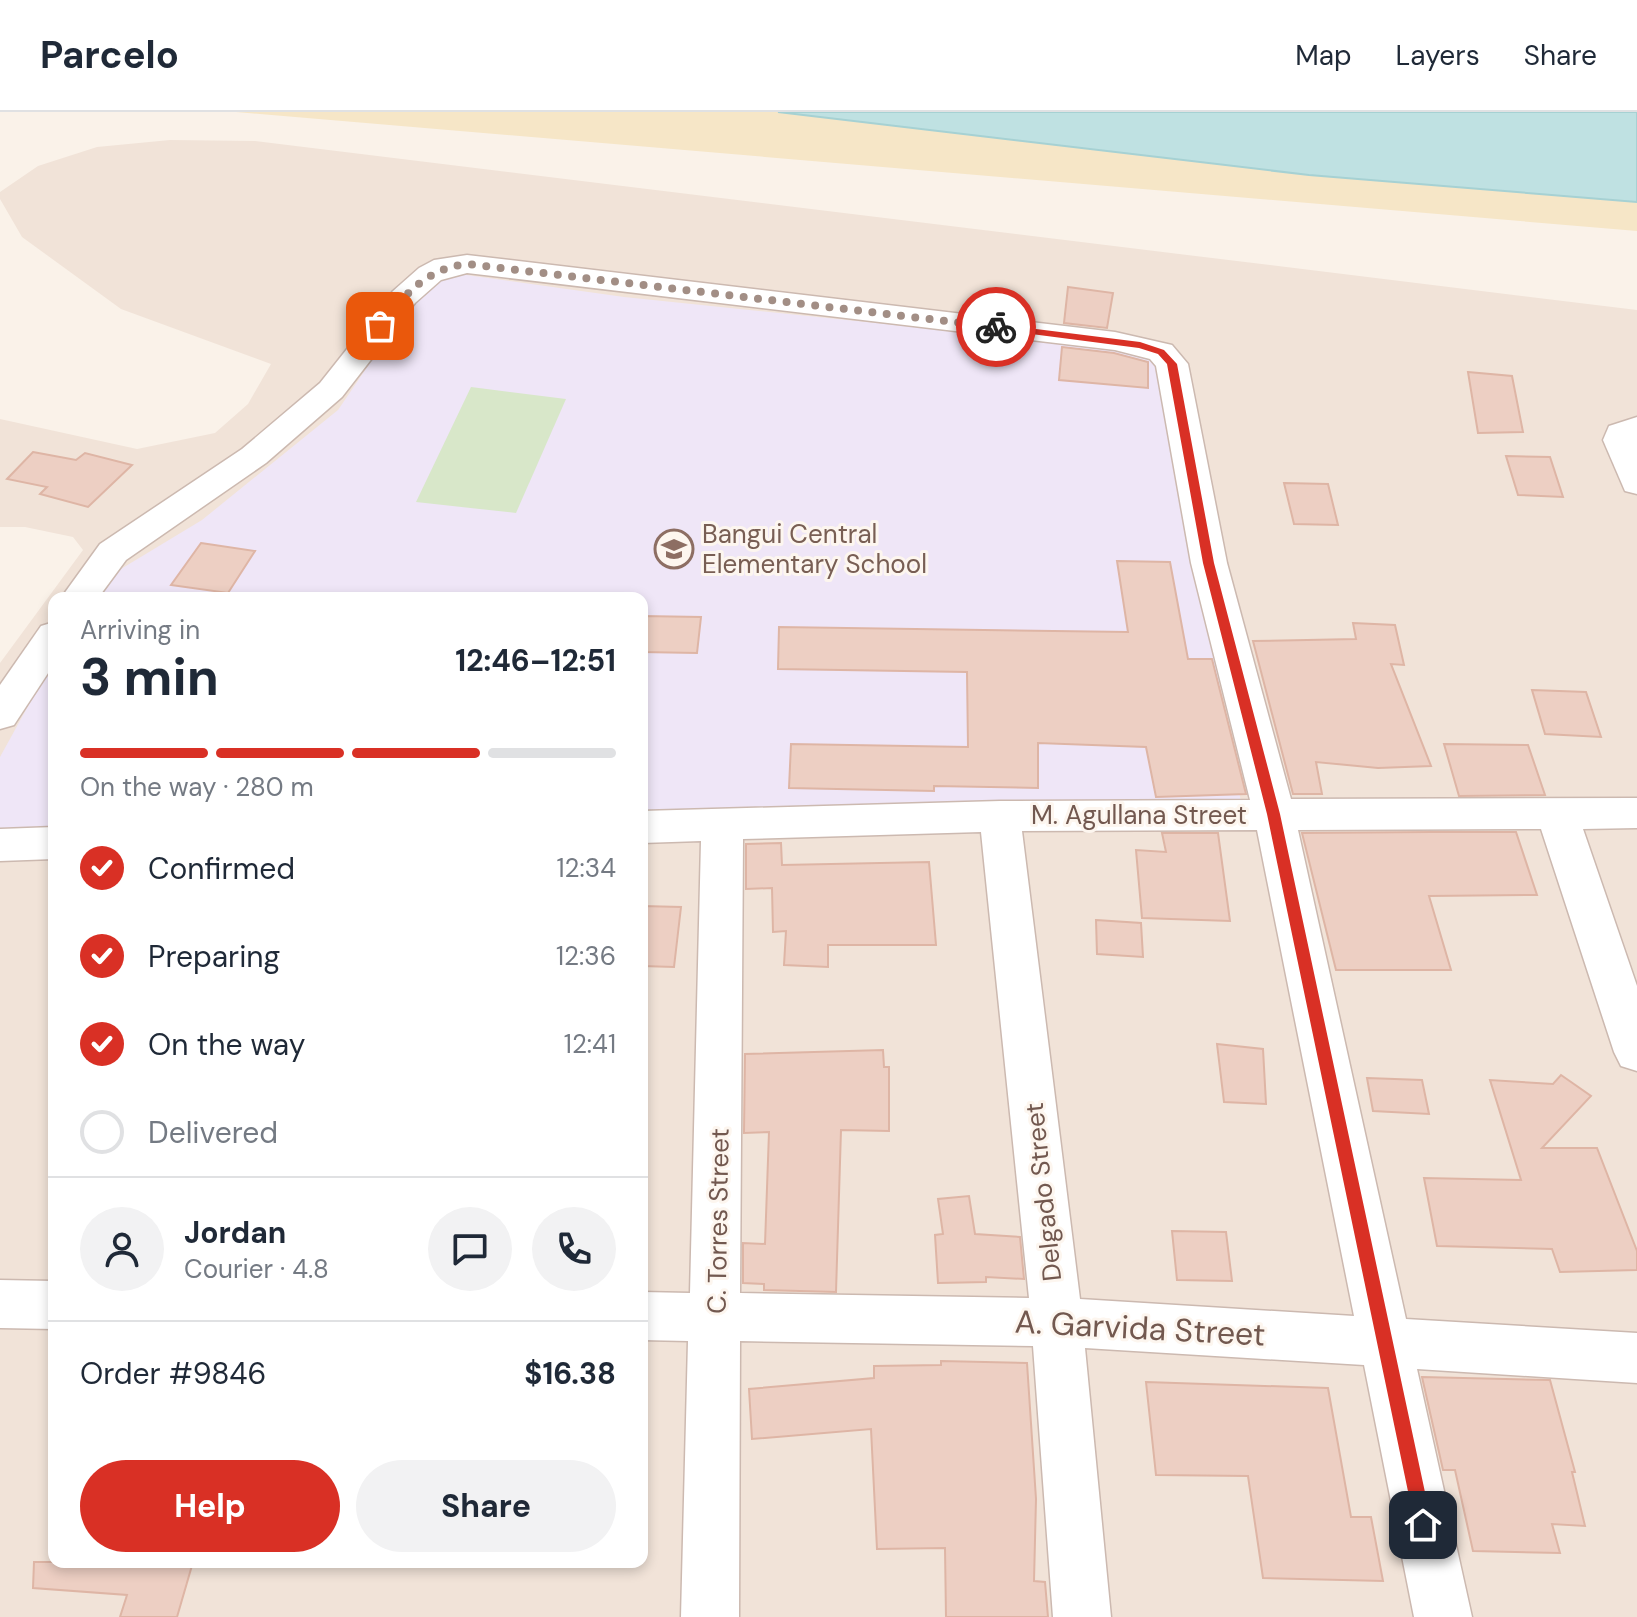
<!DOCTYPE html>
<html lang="en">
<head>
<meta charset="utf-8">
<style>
	body { margin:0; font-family:"DM Sans",sans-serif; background:#f2f2f3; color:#1f2937; height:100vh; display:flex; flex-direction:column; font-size:30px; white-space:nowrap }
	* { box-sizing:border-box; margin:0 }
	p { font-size:26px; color:#747a83 }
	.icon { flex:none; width:44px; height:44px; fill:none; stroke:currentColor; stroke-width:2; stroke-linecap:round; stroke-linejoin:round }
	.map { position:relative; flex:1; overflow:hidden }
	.side { position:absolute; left:48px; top:480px; width:600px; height:976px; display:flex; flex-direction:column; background:#fff; border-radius:16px; box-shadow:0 4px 12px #0003 }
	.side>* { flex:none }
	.pin { position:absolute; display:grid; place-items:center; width:68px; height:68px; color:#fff; margin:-34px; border-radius:16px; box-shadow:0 4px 12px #0006 }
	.courier { position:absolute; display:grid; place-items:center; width:80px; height:80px; margin:-40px; border:6px solid #d93025; border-radius:50%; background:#fff; color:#222; box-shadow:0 2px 10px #0007 }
	.headline em { font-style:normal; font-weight:700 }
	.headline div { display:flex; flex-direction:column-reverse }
	.headline { display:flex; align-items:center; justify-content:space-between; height:136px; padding:0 32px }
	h1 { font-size:52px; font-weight:700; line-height:60px }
	.bar { display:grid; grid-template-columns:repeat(4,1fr); gap:12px 8px; align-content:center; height:96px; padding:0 32px }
	.bar i { height:10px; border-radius:6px; background:#e0e1e3 }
	.bar .on { background:#d93025 }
	.bar p { grid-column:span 4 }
	.line { display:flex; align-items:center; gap:20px; padding:0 32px; border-top:2px solid #e0e1e3 }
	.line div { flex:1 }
	.round { display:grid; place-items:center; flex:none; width:84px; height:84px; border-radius:42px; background:#f2f2f3 }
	ol { padding:0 32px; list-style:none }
	li { display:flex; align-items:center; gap:24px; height:88px }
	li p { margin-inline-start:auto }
	li .icon { padding:8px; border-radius:50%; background:#d93025; color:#fff; stroke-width:4 }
	li:last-child { color:#747a83 }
	li i { width:44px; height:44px; border:4px solid #e0e1e3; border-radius:50% }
	.primary-button { display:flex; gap:16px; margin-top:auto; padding:16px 32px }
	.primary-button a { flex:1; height:92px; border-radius:48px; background:#d93025; color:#fff; font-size:32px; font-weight:700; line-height:92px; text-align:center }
	.primary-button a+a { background:#f2f2f3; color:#1f2937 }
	header { display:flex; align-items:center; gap:48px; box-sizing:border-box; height:112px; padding:0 40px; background:#fff; border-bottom:2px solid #e0e1e3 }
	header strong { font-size:38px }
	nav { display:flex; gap:44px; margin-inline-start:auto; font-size:28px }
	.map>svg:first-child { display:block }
</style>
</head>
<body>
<header>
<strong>Parcelo</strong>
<nav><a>Map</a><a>Layers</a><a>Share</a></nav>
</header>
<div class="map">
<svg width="1637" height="1505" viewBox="0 0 1637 1505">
	<rect width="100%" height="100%" fill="#faf2e9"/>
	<path fill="#f1e3d8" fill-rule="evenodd" d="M170,28L255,29L1637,198V1505H0V551L83,438L73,425L25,415H0V307L137,337L215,321L248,292L271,252L121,197L22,125L0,87V80L38,54L97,35ZM54,486H642V1450H54Z"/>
	<g fill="#efe6f7">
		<path d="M452,161L624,185L1146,239L1160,247L1241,690L642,703V486H93L106,466L202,408L338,298L404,201L430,174Z"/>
		<path d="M54,547V715L0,717V645Z"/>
	</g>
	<path fill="#d8e7c9" d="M471,275L566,287L516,401L416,390Z"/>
	<path fill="#f6e6c7" d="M236,0H778L1309,63L1637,90V119Z"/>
	<path fill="#bfe1e2" stroke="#a6d1d3" stroke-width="2" d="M778,0H1637V90L1309,63Z"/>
	<g fill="#edcfc3" stroke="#deb5a5" stroke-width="2">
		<path d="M1068,175L1113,181L1107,216L1064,211Z"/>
		<path d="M1062,235L1114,241L1148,250V276L1059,268Z"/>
		<path d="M1468,260L1512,264L1523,320L1478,321Z"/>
		<path d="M33,340L76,348L85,341L132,353L88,395L40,382L47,375L7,367Z"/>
		<path d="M1506,344L1550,345L1563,385L1518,383Z"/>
		<path d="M1284,371L1328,372L1338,413L1294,412Z"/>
		<path d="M201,431L255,439L228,481L171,473Z"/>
		<path d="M1117,449L1170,450L1188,547H1212L1246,682L1156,685L1146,635L1038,631V676L934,674V679L789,676L791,632L968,635L967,560L778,557L779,515L1128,520Z"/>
		<path d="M642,504L701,505L697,541L642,540Z"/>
		<path d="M1353,511L1395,513L1404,553L1391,552L1431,654L1378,656L1316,650L1322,682H1293L1253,529L1356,527Z"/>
		<path d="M1532,578L1586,580L1601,625L1545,622Z"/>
		<path d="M1444,632L1528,633L1545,683L1459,684Z"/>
		<path d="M1432,720H1516L1537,783L1429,784L1451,858H1336L1302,721Z"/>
		<path d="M1162,721H1218L1230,809L1142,806L1136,738L1166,740Z"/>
		<path d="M781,731L782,753L929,750L936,833H828V855L784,853L786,819L773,820L772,776L746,777V732Z"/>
		<path d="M642,794L681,795L674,855L642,854Z"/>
		<path d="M1096,808L1141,811L1143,845L1097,842Z"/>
		<path d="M1217,932L1263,937L1266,992L1224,990Z"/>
		<path d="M883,938L884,955H889V1019L841,1018L836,1180L764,1178V1172L743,1171V1131L765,1132L769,1020L744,1021L745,942Z"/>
		<path d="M1561,963L1591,984L1542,1036H1597L1637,1139V1158L1560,1160L1552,1137L1437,1134L1424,1066L1521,1068L1490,968L1553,972Z"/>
		<path d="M1367,966L1422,968L1429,1002L1373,999Z"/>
		<path d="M969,1084L975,1122L1020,1125L1024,1167L986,1165V1170L938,1171L935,1123L943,1122L938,1087Z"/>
		<path d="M1172,1119L1226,1120L1232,1169L1177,1168Z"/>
		<path d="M941,1249L1027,1251L1036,1387L1034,1469L1045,1470L1048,1505H946L945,1436L877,1437L871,1317L752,1327L749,1277L874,1266V1254L941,1253Z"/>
		<path d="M1422,1265L1550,1268L1575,1360H1572L1585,1414L1552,1412L1560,1441L1473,1439L1455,1358H1443Z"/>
		<path d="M1146,1270L1328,1276L1351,1405H1371L1383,1469L1263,1466L1248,1364L1156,1363Z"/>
		<path d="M34,1450H193L177,1505H120L127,1483L33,1476Z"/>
	</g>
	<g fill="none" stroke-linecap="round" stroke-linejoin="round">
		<defs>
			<g id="minor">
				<path d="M467,143L1115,220L1172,233L1188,252L1227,451L1291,687L1637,686V716L1583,717L1637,874V959L1621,954L1614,940L1541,717L1298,718L1406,1207L1637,1221V1271L1417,1257L1472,1505H1414L1364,1253L1085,1236L1111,1505H1053L1033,1234L740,1229L739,1505H681L688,1229L642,1228V1180L690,1181L701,729L642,731V699L1000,689L1250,688L1191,451L1156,254L1150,247L1115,238L467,161L441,168L415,191L342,285L266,351L126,448L98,486H61L100,432L242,337L320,271L393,179L419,156L434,148ZM1257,718L1354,1204L1080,1187L1022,719ZM981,720L1029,1186L740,1181L743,727Z"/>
				<path d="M1637,305V382L1625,379L1603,328L1609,314Z"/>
				<path d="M54,510V552L14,613L0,617V573L41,514Z"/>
				<path d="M54,715V747L0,749V717Z"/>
				<path d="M0,1168L54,1169V1217L0,1216Z"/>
			</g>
		</defs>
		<use href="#minor" stroke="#ccb9b0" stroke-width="3"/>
		<use href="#minor" fill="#fff" fill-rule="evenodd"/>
	</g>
	<path fill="#d93025" d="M996,212L1140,230L1164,238L1177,252L1214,451L1280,702L1432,1413L1423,1422L1415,1413L1267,702L1203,451L1167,252L1158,242L1139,236L992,217Z"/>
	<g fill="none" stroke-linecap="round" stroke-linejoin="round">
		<path stroke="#a28e85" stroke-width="8" stroke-dasharray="0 14.4" d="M380,214C405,183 425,157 467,152L996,215"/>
	</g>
	<defs>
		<symbol id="school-ring" viewBox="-11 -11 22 22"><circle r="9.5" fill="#fdf6ef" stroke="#8d6e63" stroke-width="1.5"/><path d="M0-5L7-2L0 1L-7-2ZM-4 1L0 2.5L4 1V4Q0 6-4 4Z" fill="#8d6e63"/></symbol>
	</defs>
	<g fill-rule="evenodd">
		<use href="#school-ring" x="652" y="415" width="44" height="44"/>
	</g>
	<g text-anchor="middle" stroke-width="6" stroke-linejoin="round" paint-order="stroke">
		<g font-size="26" fill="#785e54" stroke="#fdf6ef" text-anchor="start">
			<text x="702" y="431">Bangui Central<tspan x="702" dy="30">Elementary School</tspan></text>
		</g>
		<g font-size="26" fill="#72584f" stroke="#fdf6ef">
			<text x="1139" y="712">M. Agullana Street</text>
			<text transform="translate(1043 1080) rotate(-96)" y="9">Delgado Street</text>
			<text transform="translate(718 1109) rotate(-89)" y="9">C. Torres Street</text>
		</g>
		<g font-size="32" fill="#72584f" stroke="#fdf6ef">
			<text transform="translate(1140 1216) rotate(3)" y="11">A. Garvida Street</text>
		</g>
	</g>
</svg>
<div class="pin" style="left:380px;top:214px;background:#ea580c"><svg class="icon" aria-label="bag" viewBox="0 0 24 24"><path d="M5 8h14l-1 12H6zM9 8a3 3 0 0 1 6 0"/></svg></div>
<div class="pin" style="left:1423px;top:1413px;background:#1f2937"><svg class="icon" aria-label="home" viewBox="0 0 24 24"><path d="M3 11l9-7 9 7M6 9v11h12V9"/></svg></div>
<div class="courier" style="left:996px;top:215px"><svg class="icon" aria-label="bike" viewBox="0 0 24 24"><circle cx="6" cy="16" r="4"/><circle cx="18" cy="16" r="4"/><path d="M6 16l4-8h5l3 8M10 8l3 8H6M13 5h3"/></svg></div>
<section class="side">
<div class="headline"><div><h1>3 min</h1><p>Arriving in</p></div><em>12:46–12:51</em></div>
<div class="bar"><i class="on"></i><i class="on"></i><i class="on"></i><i></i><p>On the way · 280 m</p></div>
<ol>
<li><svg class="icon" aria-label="check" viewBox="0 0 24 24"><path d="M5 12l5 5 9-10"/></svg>Confirmed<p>12:34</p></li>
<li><svg class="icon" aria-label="check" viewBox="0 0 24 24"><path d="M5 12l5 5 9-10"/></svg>Preparing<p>12:36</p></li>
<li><svg class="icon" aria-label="check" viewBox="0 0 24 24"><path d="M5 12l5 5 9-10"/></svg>On the way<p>12:41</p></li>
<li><i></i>Delivered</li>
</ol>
<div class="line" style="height:144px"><a class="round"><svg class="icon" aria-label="person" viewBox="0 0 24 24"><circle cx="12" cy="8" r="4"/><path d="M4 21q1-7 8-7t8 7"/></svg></a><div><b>Jordan</b><p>Courier · 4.8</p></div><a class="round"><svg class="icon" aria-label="chat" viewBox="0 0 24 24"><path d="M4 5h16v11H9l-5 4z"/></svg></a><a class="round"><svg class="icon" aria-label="phone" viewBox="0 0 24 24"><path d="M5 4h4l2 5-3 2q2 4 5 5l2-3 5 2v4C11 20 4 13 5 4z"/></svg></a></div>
<div class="line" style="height:104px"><div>Order #9846</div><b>$16.38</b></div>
<div class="primary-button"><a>Help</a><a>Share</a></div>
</section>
</div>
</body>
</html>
